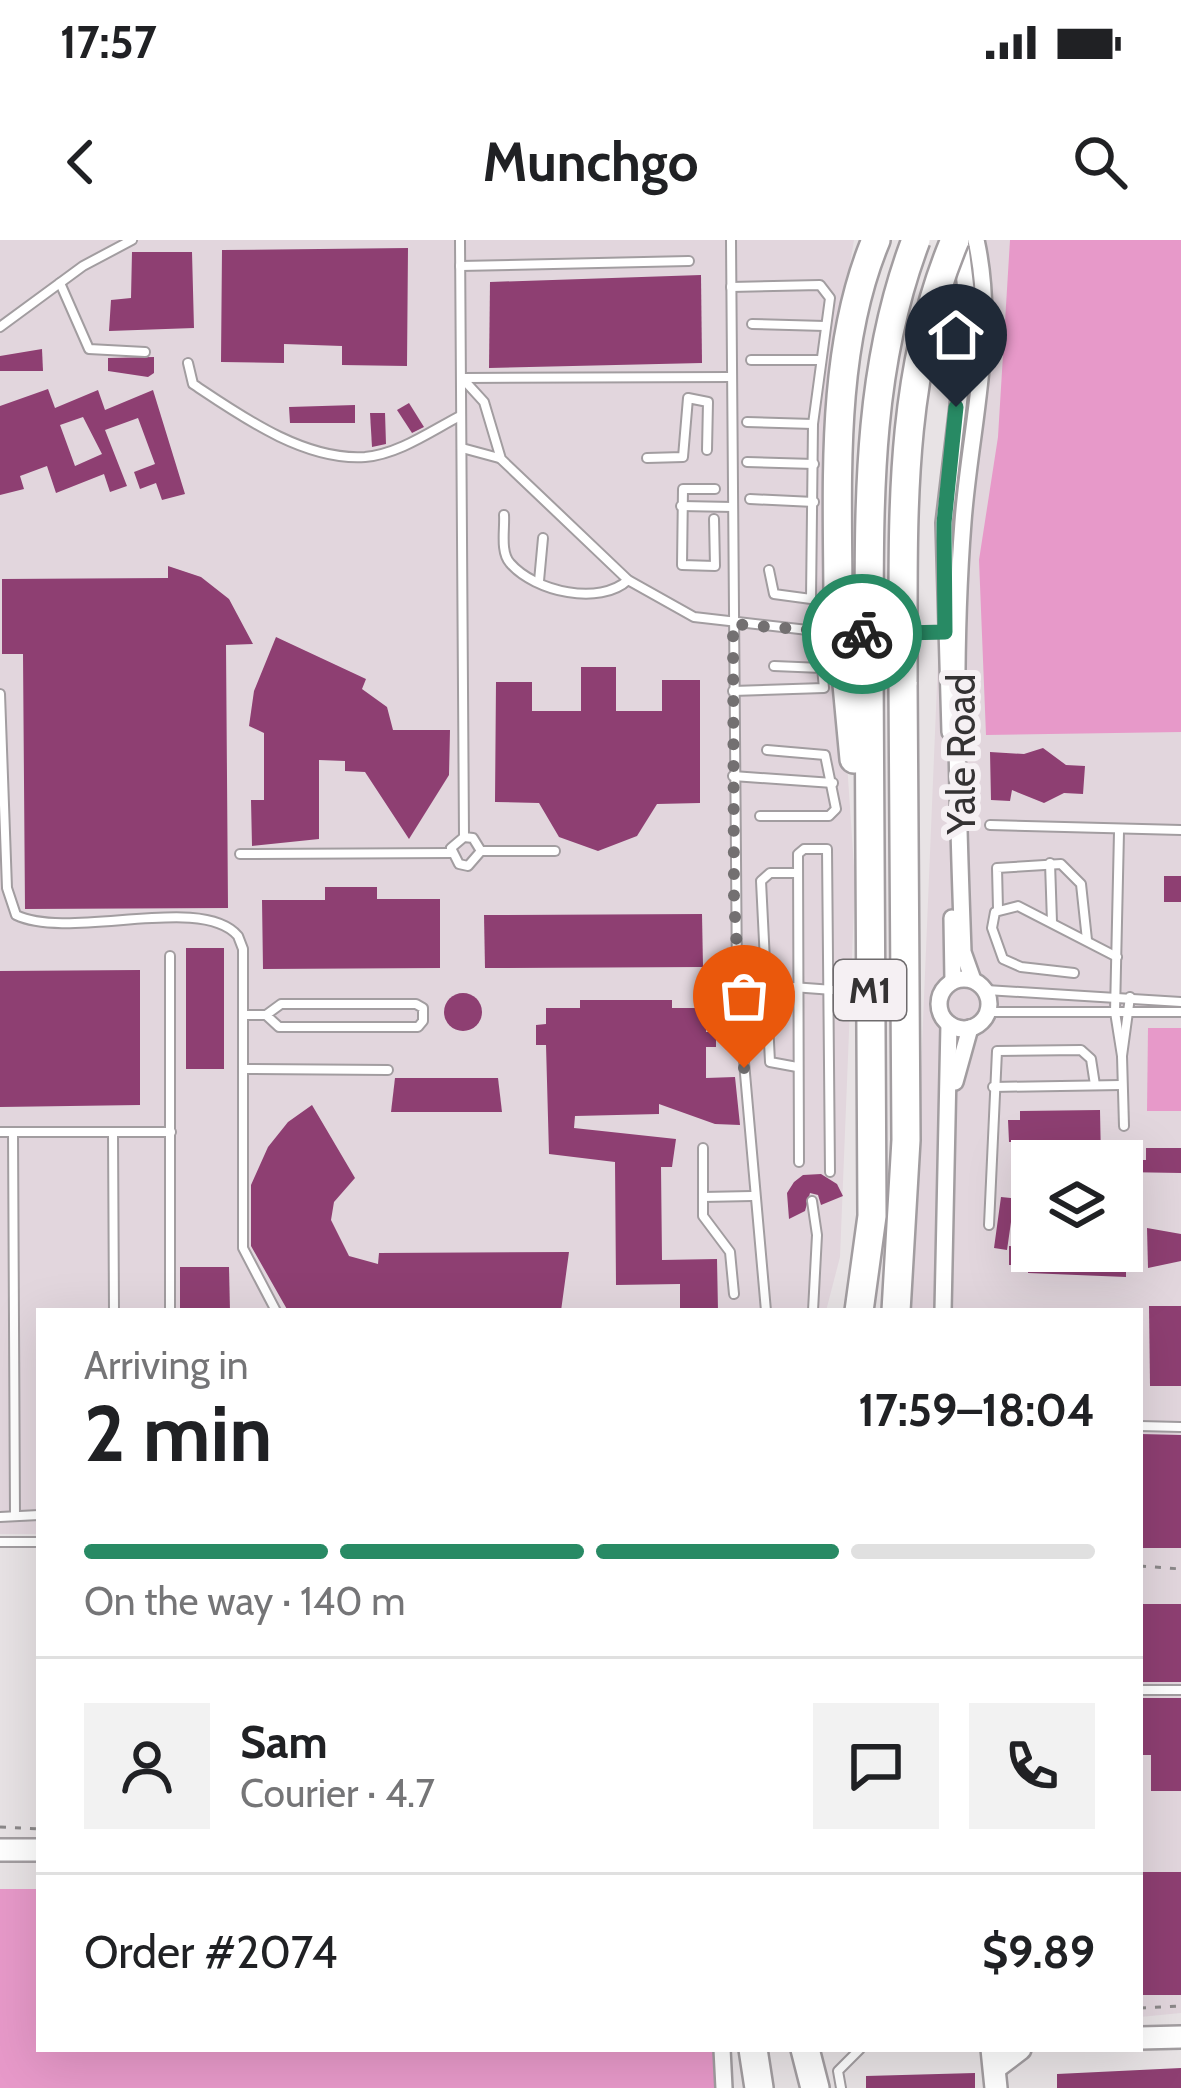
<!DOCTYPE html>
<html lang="en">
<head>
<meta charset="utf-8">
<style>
	body { margin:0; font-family:Cabin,sans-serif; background:#f2f2f2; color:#202124; height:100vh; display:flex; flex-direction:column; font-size:45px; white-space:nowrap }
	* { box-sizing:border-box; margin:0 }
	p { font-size:39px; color:#757577 }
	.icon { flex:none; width:66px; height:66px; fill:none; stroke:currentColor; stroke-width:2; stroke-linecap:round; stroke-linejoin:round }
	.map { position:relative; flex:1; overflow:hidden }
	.details { position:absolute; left:36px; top:1068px; width:1107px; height:744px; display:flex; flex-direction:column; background:#fff; border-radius:0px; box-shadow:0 12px 48px #0002 }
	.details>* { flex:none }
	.fabs { position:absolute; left:1011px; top:900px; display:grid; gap:24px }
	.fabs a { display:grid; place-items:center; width:132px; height:132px; border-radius:0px; background:#fff; box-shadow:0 12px 48px #0002; font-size:60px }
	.pin { position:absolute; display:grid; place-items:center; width:102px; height:102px; color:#fff; margin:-123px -51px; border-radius:50% 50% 50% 0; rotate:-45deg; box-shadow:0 0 12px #0007 }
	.pin .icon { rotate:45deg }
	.courier { position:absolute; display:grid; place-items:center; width:120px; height:120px; margin:-60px; border:9px solid #288a64; border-radius:50%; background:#fff; color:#222; box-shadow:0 3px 15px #0007 }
	.head em { font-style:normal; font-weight:700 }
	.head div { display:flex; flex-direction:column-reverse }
	.head { display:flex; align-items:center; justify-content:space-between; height:204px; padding:0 48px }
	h1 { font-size:78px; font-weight:700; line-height:90px }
	.bar { display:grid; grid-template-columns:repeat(4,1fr); gap:18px 12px; align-content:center; height:144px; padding:0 48px }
	.bar i { height:15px; border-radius:9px; background:#e0e0e0 }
	.bar .active { background:#288a64 }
	.bar p { grid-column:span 4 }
	.line { display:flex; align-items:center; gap:30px; padding:0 48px; border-top:3px solid #e0e0e0 }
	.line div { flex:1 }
	.round { display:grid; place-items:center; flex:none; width:126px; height:126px; border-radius:0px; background:#f2f2f2 }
	.status { display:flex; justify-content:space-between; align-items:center; height:84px; padding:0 60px; background:#fff; direction:ltr }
	.status svg { height:33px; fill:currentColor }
	header { display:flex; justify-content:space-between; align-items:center; height:156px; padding:0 48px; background:#fff; font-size:54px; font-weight:700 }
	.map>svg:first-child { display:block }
</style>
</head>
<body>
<div class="status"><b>17:57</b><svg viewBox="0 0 49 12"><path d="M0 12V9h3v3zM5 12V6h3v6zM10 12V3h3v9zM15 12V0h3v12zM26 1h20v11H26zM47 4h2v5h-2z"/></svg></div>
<header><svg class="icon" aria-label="back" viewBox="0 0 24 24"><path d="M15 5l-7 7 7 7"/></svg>Munchgo<svg class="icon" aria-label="search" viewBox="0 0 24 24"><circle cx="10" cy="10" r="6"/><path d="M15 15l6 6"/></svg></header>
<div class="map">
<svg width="1181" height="1848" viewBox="0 0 1181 1848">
	<rect width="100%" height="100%" fill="#e8e3e5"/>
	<g fill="#e2d6dd" fill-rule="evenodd">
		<path d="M0,0H854L824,180L855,642L840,1017L826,1071H39V1294H0Z"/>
		<path d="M986,0H1181V1773L1140,1777V1071H911L951,107ZM1032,921H1122V1011H1032Z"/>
	</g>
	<g fill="#e799c9">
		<path d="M1010,0H1181V492L986,495L979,320L998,197Z"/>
		<path d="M1148,788H1181V871H1147Z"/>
		<path d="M0,1649H39V1809H715V1848H0Z"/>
	</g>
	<g fill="#8e3f72" fill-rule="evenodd">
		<path d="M408,8L407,126L342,125V106L284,104V123L221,122L222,10Z"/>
		<path d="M132,12H192L194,88L109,91L111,60L131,58Z"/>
		<path d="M701,35L702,123L489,128L490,42Z"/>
		<path d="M42,109L43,131H0V116Z"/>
		<path d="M154,117V133L148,137L108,131V118Z"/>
		<path d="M48,149L55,168L98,150L105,170L153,150L185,254L162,260L156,243L140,249L134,232L155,224L138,178L105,190L127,246L110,252L104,234L56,253L47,226L20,236L24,249L0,255V166ZM83,177L102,214L75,226L60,185Z"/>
		<path d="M409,163L424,187L412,193L397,170Z"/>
		<path d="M355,165V183H290L289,167Z"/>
		<path d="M370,173H385L386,204L372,207Z"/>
		<path d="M168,326L201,337L229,359L253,404L226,405L228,668L25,669L23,414H2V339L168,338Z"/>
		<path d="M276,397L366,439L362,449L387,467L393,490H450L449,535L409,599L365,532L345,531V521L319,520V599L252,606L251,560H264V493L249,486L254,451Z"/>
		<path d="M581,427H616V471H662V440H700V563L657,564L637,596L598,611L559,597L539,563L495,562L496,442H532V471H581Z"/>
		<path d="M1043,508L1066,525L1085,526L1083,554L1064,553L1044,563L1012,550L1010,561L991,560L990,512L1024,514Z"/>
		<rect x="1164" y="636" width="17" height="26"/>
		<path d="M325,647H377V659H440V728L263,729L262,660H325Z"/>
		<path d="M702,674L703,727L485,728L484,675Z"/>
		<rect x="186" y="708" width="38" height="121"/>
		<path d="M140,730V865L0,867V731Z"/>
		<circle cx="463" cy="772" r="19"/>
		<path d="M580,760H672V768H706V792H716V807H706V838L735,837L740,885L715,884L659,864V874L575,876L574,888L676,899L672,927H661L662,1020L717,1019L718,1071H680V1044L616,1045L615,922L549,914L546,805H536V785L546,784V768H580Z"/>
		<path d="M395,838H498L502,872H391Z"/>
		<path d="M312,865L355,938L334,962L331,980L349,1016L378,1024L379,1013L569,1012L561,1071H288L251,1006V945L268,907L288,882Z"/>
		<path d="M1100,870L1101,921H1029V902H1009L1008,880H1020V871Z"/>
		<path d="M1146,908H1181V933L1122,932V920H1146Z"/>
		<path d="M821,934L837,944L843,956L821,965L818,955L810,953L805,971L789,979L787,953L794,942L803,935Z"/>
		<path d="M1001,957L1032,960V982H1011L1007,1010L994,1008Z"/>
		<path d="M1147,988L1181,994V1021L1148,1028Z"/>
		<path d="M1009,1006L1126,1011V1037L1028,1033V1025H1009Z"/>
		<path d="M180,1027H229L230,1071H180Z"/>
		<path d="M1149,1066H1181V1146H1150Z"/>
		<path d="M1140,1194L1181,1195V1308H1140Z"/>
		<rect x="1140" y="1364" width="41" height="78"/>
		<path d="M1140,1458H1181V1551H1151V1515H1140Z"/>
		<rect x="1140" y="1632" width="41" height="123"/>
		<path d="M1181,1828V1848H1057V1834Z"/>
		<path d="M975,1833V1848H866V1836Z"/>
	</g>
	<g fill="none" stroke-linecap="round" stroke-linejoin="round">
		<defs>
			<g id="service">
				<path d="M460,0L464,597L451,608L459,624L468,626L481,611L473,598L464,597"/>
				<path d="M731,0L737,743L766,1071"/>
				<path d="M460,26L689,21"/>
				<path d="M60,43L89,109L145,112"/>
				<path d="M731,47L820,45L830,58L813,184L811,359L774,354L769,330"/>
				<path d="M752,84L825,86"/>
				<path d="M0,87L83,26L132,0"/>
				<path d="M751,120H819"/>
				<path d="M188,123L193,144C241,176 304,221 365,217C399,214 431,191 460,176"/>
				<path d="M463,138L732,137"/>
				<path d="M463,139L484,162L501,219L628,340L694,377L834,393"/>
				<path d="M747,182L813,184"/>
				<path d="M462,208L499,218"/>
				<path d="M647,218L683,217L688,158L708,162L707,210"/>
				<path d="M747,222L814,224"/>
				<path d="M750,259L814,262"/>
				<path d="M681,266L733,267"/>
				<path d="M504,275C505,289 500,312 510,323C535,352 600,366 628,340"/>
				<path d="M714,279L715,326L682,325L683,249H715"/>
				<path d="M539,341L543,298"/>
				<path d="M909,394L948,392"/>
				<path d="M733,451L824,448L822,428L774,426"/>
				<path d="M0,454L7,648L16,675C70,701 202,653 238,696L243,709V1008L276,1071"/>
				<path d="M733,536L833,543"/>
				<path d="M760,576H829L836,569L825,515L767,510"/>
				<path d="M990,585L1181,590"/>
				<path d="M1119,592L1115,772L1122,816"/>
				<path d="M481,611H555"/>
				<path d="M240,614L452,613"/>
				<path d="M1050,623L1052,682"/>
				<path d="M998,669L997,628L1061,624L1081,644L1087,700"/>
				<path d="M170,716V1071"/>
				<path d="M1074,733L1021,727L1003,719L992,688L995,672L1018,666L1117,717"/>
				<path d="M737,743L833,750"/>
				<path d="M986,750L1181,762"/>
				<path d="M988,772H1181"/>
				<path d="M243,775H266L279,787H418L423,781V768L416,764H281L266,775"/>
				<path d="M797,827L770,822L761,641L770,633H798"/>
				<path d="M243,829L388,830"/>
				<path d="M993,847L1121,845"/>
				<path d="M1124,886L1122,816L1130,757"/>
				<path d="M0,892H171"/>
				<path d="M13,892L15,1276"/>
				<path d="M113,893L114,1071"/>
				<path d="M703,908V976L730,1012L734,1054"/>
				<path d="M799,922L798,614L804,609H827L830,932"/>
				<path d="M703,957L752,956"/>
				<path d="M812,961L817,995L813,1071"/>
				<path d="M989,985L997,811L1081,810L1091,819L1095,845"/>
				<path d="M1140,1186L1180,1187"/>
				<path d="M0,1277L39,1275"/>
				<path d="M0,1302H39"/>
				<path d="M1140,1450H1181"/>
				<path d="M841,1848L838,1831L860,1809"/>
			</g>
			<g id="minor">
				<path d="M950,492L944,283L969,74L960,0"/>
				<path d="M952,678L953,741"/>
				<circle cx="964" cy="764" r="25"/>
				<path d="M973,740L963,712C958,570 952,423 963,282C970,187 997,94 976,0"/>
				<path d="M955,842L970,788"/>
				<path d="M943,1071L949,784"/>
				<path d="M722,1809L724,1848"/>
			</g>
			<g id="secondary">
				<path d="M0,1610H39"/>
				<path d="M1140,1798L1181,1797"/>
				<path d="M992,1809L996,1848"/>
				<path d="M995,1828L1020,1809"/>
			</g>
			<g id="motorway">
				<path d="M838,367C838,248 829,112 876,0"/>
				<path d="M845,423L854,519"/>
				<path d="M859,1071L872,976L869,428"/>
				<path d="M896,1071L906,900L903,442"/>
				<path d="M753,1809L759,1848"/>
				<path d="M805,1809L815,1848"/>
			</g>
		</defs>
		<use href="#service" stroke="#a29da0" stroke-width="12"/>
		<use href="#minor" stroke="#a29da0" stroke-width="20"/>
		<use href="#secondary" stroke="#a29da0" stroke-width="26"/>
		<use href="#motorway" stroke="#a29da0" stroke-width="32"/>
		<g stroke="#8b8889" stroke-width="3" stroke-dasharray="6 9" stroke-linecap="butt">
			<path d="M1140,1326L1181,1329"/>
			<path d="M0,1587L39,1589"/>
			<path d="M1140,1768L1181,1766"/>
		</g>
		<use href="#service" stroke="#fff" stroke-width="8"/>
		<use href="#minor" stroke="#fff" stroke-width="15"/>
		<use href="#secondary" stroke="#fff" stroke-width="21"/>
		<use href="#motorway" stroke="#fff" stroke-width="27"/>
		<defs>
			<g id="motorway-bridge">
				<path d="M838,367L845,423"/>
				<path d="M869,428C870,281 863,139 916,0"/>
				<path d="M903,442C904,292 895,142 955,0"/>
			</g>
		</defs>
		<use href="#motorway-bridge" stroke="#a29da0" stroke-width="32" stroke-linecap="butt"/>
		<use href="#motorway-bridge" stroke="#fff" stroke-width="27"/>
	</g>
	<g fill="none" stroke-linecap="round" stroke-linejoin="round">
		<path stroke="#737071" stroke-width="12" stroke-dasharray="0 21.6" d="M744,828L734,660L733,384L862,394"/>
		<path stroke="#288a64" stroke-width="15" d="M862,394L945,392L944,283L956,167"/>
	</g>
	<g text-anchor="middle" stroke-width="12" stroke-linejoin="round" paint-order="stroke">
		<rect fill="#f5f0f3" stroke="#6e6b6d" stroke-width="3" x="834" y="720" width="72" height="60" rx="9"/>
		<g font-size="36" font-weight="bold" fill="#343233">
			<text x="870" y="763">M1</text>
		</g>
		<g font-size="39" fill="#343233" stroke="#f5f0f3">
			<text transform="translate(961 514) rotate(-90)" y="14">Yale Road</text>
		</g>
	</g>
</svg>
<div class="fabs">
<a><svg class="icon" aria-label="layers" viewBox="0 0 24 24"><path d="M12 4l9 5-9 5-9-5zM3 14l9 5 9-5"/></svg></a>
</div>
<div class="pin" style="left:744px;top:828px;background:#ea580c"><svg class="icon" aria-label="bag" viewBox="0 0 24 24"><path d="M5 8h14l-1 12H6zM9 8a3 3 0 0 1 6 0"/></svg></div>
<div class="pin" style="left:956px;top:167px;background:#1f2937"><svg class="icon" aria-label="home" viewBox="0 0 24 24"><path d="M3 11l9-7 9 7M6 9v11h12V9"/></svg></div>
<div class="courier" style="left:862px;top:394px"><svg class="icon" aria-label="bike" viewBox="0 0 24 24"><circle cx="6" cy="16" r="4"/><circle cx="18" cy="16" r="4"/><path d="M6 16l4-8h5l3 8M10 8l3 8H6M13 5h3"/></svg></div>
<section class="details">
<div class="head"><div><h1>2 min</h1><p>Arriving in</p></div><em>17:59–18:04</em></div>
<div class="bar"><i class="active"></i><i class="active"></i><i class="active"></i><i></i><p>On the way · 140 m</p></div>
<div class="line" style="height:216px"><a class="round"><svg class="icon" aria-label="person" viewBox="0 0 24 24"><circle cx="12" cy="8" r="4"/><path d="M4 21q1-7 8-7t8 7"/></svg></a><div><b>Sam</b><p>Courier · 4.7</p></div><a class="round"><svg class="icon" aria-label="chat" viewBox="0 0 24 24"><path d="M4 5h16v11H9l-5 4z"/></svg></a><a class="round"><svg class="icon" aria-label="phone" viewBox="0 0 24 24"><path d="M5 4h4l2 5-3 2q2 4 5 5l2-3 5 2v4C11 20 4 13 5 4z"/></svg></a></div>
<div class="line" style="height:156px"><div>Order #2074</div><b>$9.89</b></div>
</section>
</div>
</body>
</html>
